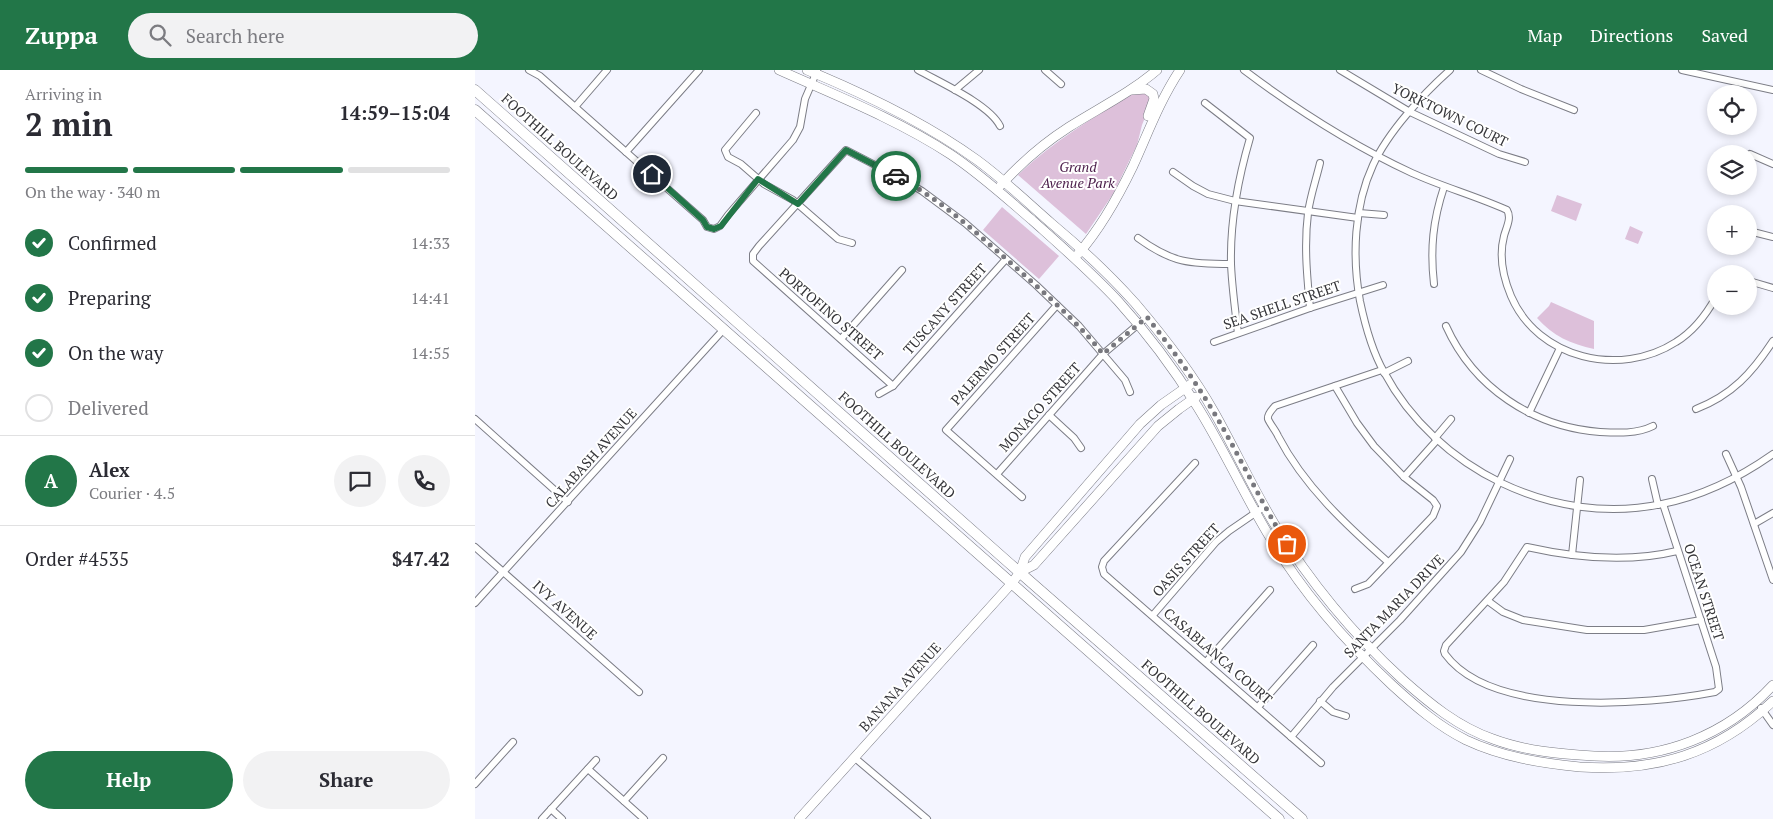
<!DOCTYPE html>
<html lang="en">
<head>
<meta charset="utf-8">
<style>
	body { margin:0; font-family:"PT Serif",serif; background:#f2f2f3; color:#2b2b33; height:100vh; display:flex; flex-direction:column; font-size:19px; white-space:nowrap }
	* { box-sizing:border-box; margin:0 }
	p { font-size:16px; color:#7c7c81 }
	.icon { flex:none; width:28px; height:28px; fill:none; stroke:currentColor; stroke-width:2; stroke-linecap:round; stroke-linejoin:round }
	.map { position:relative; flex:1; overflow:hidden }
	.panel { display:flex; flex-direction:column; background:#fff; width:475px }
	.panel>* { flex:none }
	.fabs { position:absolute; left:1232px; top:15px; display:grid; gap:10px }
	.fabs a { display:grid; place-items:center; width:50px; height:50px; border-radius:50%; background:#fff; box-shadow:0 2px 8px #0003; font-size:25px }
	.pin { position:absolute; display:grid; place-items:center; width:42px; height:42px; color:#fff; margin:-21px; border:2px solid #fff; border-radius:50%; box-shadow:0 1px 5px #0007 }
	.courier { position:absolute; display:grid; place-items:center; width:50px; height:50px; margin:-25px; border:4px solid #227648; border-radius:50%; background:#fff; color:#222; box-shadow:0 1px 6px #0007 }
	.overview em { font-style:normal; font-weight:800 }
	.overview div { display:flex; flex-direction:column-reverse }
	.overview { display:flex; align-items:center; justify-content:space-between; height:85px; padding:0 25px }
	h1 { font-size:32px; font-weight:800; line-height:38px }
	.bar { display:grid; grid-template-columns:repeat(4,1fr); gap:8px 5px; align-content:center; height:60px; padding:0 25px }
	.bar i { height:6px; border-radius:4px; background:#e1e1e2 }
	.bar .current { background:#227648 }
	.bar p { grid-column:span 4 }
	.line { display:flex; align-items:center; gap:12px; padding:0 25px; border-top:1px solid #e1e1e2 }
	.line div { flex:1 }
	.round { display:grid; place-items:center; flex:none; width:52px; height:52px; border-radius:26px; background:#f2f2f3 }
	ol { padding:0 25px; list-style:none }
	li { display:flex; align-items:center; gap:15px; height:55px }
	li p { margin-inline-start:auto }
	li .icon { padding:5px; border-radius:50%; background:#227648; color:#fff; stroke-width:4 }
	li:last-child { color:#7c7c81 }
	li i { width:28px; height:28px; border:2px solid #e1e1e2; border-radius:50% }
	.cta { display:flex; gap:10px; margin-top:auto; padding:10px 25px }
	.cta a { flex:1; height:58px; border-radius:30px; background:#227648; color:#fff; font-size:20px; font-weight:800; line-height:58px; text-align:center }
	.cta a+a { background:#f2f2f3; color:#2b2b33 }
	header { display:flex; align-items:center; gap:30px; box-sizing:border-box; height:70px; padding:0 25px; background:#227648; color:#fff }
	header strong { font-size:24px }
	nav { display:flex; gap:28px; margin-inline-start:auto; font-size:18px }
	.search { width:350px; height:45px; background:#f2f2f3; display:flex; align-items:center; gap:12px; box-sizing:border-box; padding:0 18px; border-radius:28px; color:#7c7c81; font-size:19px }
	main { display:flex; flex:1; min-height:0 }
	.map>svg:first-child { display:block }
</style>
</head>
<body>
<header>
<strong>Zuppa</strong>
<div class="search"><svg class="icon" aria-label="search" viewBox="0 0 24 24"><circle cx="10" cy="10" r="6"/><path d="M15 15l6 6"/></svg>Search here</div>
<nav><a>Map</a><a>Directions</a><a>Saved</a></nav>
</header>
<main>
<section class="panel">
<div class="overview"><div><h1>2 min</h1><p>Arriving in</p></div><em>14:59–15:04</em></div>
<div class="bar"><i class="current"></i><i class="current"></i><i class="current"></i><i></i><p>On the way · 340 m</p></div>
<ol>
<li><svg class="icon" aria-label="check" viewBox="0 0 24 24"><path d="M5 12l5 5 9-10"/></svg>Confirmed<p>14:33</p></li>
<li><svg class="icon" aria-label="check" viewBox="0 0 24 24"><path d="M5 12l5 5 9-10"/></svg>Preparing<p>14:41</p></li>
<li><svg class="icon" aria-label="check" viewBox="0 0 24 24"><path d="M5 12l5 5 9-10"/></svg>On the way<p>14:55</p></li>
<li><i></i>Delivered</li>
</ol>
<div class="line" style="height:90px"><b class="round" style="background:#227648;color:#fff">A</b><div><b>Alex</b><p>Courier · 4.5</p></div><a class="round"><svg class="icon" aria-label="chat" viewBox="0 0 24 24"><path d="M4 5h16v11H9l-5 4z"/></svg></a><a class="round"><svg class="icon" aria-label="phone" viewBox="0 0 24 24"><path d="M5 4h4l2 5-3 2q2 4 5 5l2-3 5 2v4C11 20 4 13 5 4z"/></svg></a></div>
<div class="line" style="height:65px"><div>Order #4535</div><b>$47.42</b></div>
<div class="cta"><a>Help</a><a>Share</a></div>
</section>
<div class="map">
<svg width="1298" height="749" viewBox="0 0 1298 749">
	<rect width="100%" height="100%" fill="#f4f5ff"/>
	<g fill="#ddc0da">
		<path d="M661,22H669L675,26V35L667,55L662,75L638,124L611,164L543,105C578,71 619,47 661,22Z"/>
		<path d="M1082,125L1107,134L1101,151L1076,141Z"/>
		<path d="M527,137L584,186L564,209L508,160Z"/>
		<path d="M1155,156L1168,162L1163,174L1150,169Z"/>
		<path d="M1076,232L1119,251V279C1096,274 1078,266 1062,248L1074,236Z"/>
	</g>
	<g fill="none" stroke-linecap="round" stroke-linejoin="round">
		<defs>
			<g id="street">
				<path d="M54,0L65,6L228,150L232,157L239,159L245,156L253,145L318,70L325,57L330,29L342,1"/>
				<path d="M443,0C464,12 514,34 525,56"/>
				<path d="M570,0L586,14"/>
				<path d="M769,0C822,40 877,75 937,103C968,117 1001,126 1032,140C1037,148 1031,158 1029,166C1024,185 1028,207 1036,226C1063,289 1145,308 1201,272C1219,261 1231,245 1241,227"/>
				<path d="M865,0L935,42L1024,84L1050,92"/>
				<path d="M975,0C948,24 913,62 898,95C879,136 877,187 885,231C890,255 897,281 909,302C961,399 1078,457 1187,434C1227,426 1264,408 1298,384"/>
				<path d="M1006,0L1046,19L1099,40"/>
				<path d="M1207,0L1298,20"/>
				<path d="M480,20L504,0"/>
				<path d="M730,33L775,68C763,109 755,151 756,194C757,217 760,240 763,263"/>
				<path d="M100,37L132,0"/>
				<path d="M281,43L250,80L253,87L266,94L289,114L318,130L363,169L377,173"/>
				<path d="M151,82L224,0"/>
				<path d="M1275,84L1298,94"/>
				<path d="M698,102L718,116L733,124L760,131L883,148"/>
				<path d="M884,143L909,145"/>
				<path d="M1278,162L1298,167"/>
				<path d="M663,168C697,193 715,194 756,194"/>
				<path d="M1274,211L1298,218"/>
				<path d="M959,214C955,179 958,150 969,117"/>
				<path d="M835,238C832,206 829,175 833,143C835,127 841,110 845,93"/>
				<path d="M971,256C999,318 1058,357 1125,362C1143,363 1162,364 1178,356"/>
				<path d="M366,269L427,200"/>
				<path d="M739,272L835,238L908,215"/>
				<path d="M907,300L800,336C797,340 792,344 793,349C795,354 801,361 803,366C829,416 871,455 913,492"/>
				<path d="M909,303L933,291"/>
				<path d="M418,316L278,191V184L284,176L371,80L425,108L447,121L490,153L561,215L604,256L650,310L655,322"/>
				<path d="M860,316L882,353L899,376L929,407L958,430L962,436L958,446L893,514L880,519"/>
				<path d="M404,324L418,316L531,189"/>
				<path d="M1221,339C1257,325 1277,303 1298,271"/>
				<path d="M1054,343L1085,278"/>
				<path d="M574,345L599,368L606,378"/>
				<path d="M0,349L93,432"/>
				<path d="M960,368L976,349"/>
				<path d="M1251,384L1266,417L1298,510"/>
				<path d="M720,393L629,491L627,497L629,504L846,693"/>
				<path d="M522,404L628,284L672,247"/>
				<path d="M929,407L962,370"/>
				<path d="M1177,409L1183,435"/>
				<path d="M547,427L471,360L582,235"/>
				<path d="M1188,434L1241,597L1244,619L1240,622C1172,635 1017,648 970,584L969,581L971,575L1029,512L1052,477C1101,488 1153,493 1202,481"/>
				<path d="M1279,454L1298,443"/>
				<path d="M0,477L164,622"/>
				<path d="M1097,485L1105,410"/>
				<path d="M1013,531L1028,542L1048,550L1112,560H1169L1226,550"/>
				<path d="M0,533L249,259"/>
				<path d="M678,545L741,472L754,461L789,437"/>
				<path d="M731,592L795,520"/>
				<path d="M845,631L858,642L871,646"/>
				<path d="M783,637L838,575"/>
				<path d="M1286,638L1298,655"/>
				<path d="M816,667L858,617L925,550L986,482L1005,452L1035,389"/>
				<path d="M380,688L452,749"/>
				<path d="M113,699L169,749"/>
				<path d="M0,714L38,672"/>
				<path d="M149,731L188,688"/>
				<path d="M76,739L87,749"/>
				<path d="M67,749L121,690"/>
			</g>
			<g id="secondary">
				<path d="M304,0C362,26 421,49 475,84C504,103 530,127 557,150C586,176 616,202 643,231C673,264 699,299 722,336C749,379 769,425 796,469C828,523 871,572 917,615C940,636 963,656 991,670C1027,687 1066,693 1105,697C1181,702 1242,684 1298,631"/>
				<path d="M332,0C390,24 451,53 502,90C528,109 552,132 576,153C606,178 634,204 660,233C689,267 717,303 739,342C760,379 778,419 800,455C835,512 878,564 927,609C954,633 983,657 1018,669C1050,681 1085,684 1119,686C1187,690 1251,666 1298,615"/>
				<path d="M657,20L671,19L678,24L679,29L673,46"/>
				<path d="M526,115C546,93 569,73 594,57C624,38 655,23 682,0"/>
				<path d="M603,184C626,158 643,127 658,96C673,63 685,30 705,0"/>
				<path d="M545,502L559,495L683,356L704,339L721,327"/>
				<path d="M324,749L537,513L545,502L550,487L665,354L686,335L716,314"/>
			</g>
			<g id="primary">
				<path d="M0,20L534,493L827,749"/>
				<path d="M0,40L804,749"/>
			</g>
		</defs>
		<use href="#street" stroke="#7c7d86" stroke-width="8"/>
		<use href="#secondary" stroke="#7c7d86" stroke-width="10"/>
		<use href="#primary" stroke="#7c7d86" stroke-width="11"/>
		<use href="#street" stroke="#fff" stroke-width="6"/>
		<use href="#secondary" stroke="#fff" stroke-width="9"/>
		<use href="#primary" stroke="#fff" stroke-width="10"/>
	</g>
	<g fill="none" stroke-linecap="round" stroke-linejoin="round">
		<path stroke="#78787e" stroke-width="5" stroke-dasharray="0 9" d="M421,106C462,127 496,158 530,188C565,219 599,248 628,284L672,247C696,277 718,308 738,341C764,384 785,431 812,474"/>
		<path stroke="#227648" stroke-width="6" d="M177,104L228,150L232,157L239,159L246,156L283,109L323,134L371,80L421,106"/>
	</g>
	<g text-anchor="middle" stroke-width="4" stroke-linejoin="round" paint-order="stroke">
		<g font-size="14" fill="#353539" stroke="#fff">
			<text transform="translate(975 45) rotate(26)" y="5">YORKTOWN COURT</text>
			<text transform="translate(85 77) rotate(42)" y="5">FOOTHILL BOULEVARD</text>
			<text transform="translate(807 235) rotate(-19)" y="5">SEA SHELL STREET</text>
			<text transform="translate(470 239) rotate(-48)" y="5">TUSCANY STREET</text>
			<text transform="translate(356 244) rotate(41)" y="5">PORTOFINO STREET</text>
			<text transform="translate(518 289) rotate(-48)" y="5">PALERMO STREET</text>
			<text transform="translate(565 337) rotate(-48)" y="5">MONACO STREET</text>
			<text transform="translate(422 375) rotate(42)" y="5">FOOTHILL BOULEVARD</text>
			<text transform="translate(116 388) rotate(-48)" y="5">CALABASH AVENUE</text>
			<text transform="translate(711 490) rotate(-48)" y="5">OASIS STREET</text>
			<text transform="translate(1229 522) rotate(72)" y="5">OCEAN STREET</text>
			<text transform="translate(919 536) rotate(-46)" y="5">SANTA MARIA DRIVE</text>
			<text transform="translate(90 540) rotate(42)" y="5">IVY AVENUE</text>
			<text transform="translate(743 586) rotate(41)" y="5">CASABLANCA COURT</text>
			<text transform="translate(425 617) rotate(-48)" y="5">BANANA AVENUE</text>
			<text transform="translate(726 642) rotate(41)" y="5">FOOTHILL BOULEVARD</text>
		</g>
		<g font-size="14" font-style="italic" fill="#4a1c49" stroke="#fff">
			<text x="603" y="102">Grand<tspan x="603" dy="16">Avenue Park</tspan></text>
		</g>
	</g>
</svg>
<div class="fabs">
<a><svg class="icon" aria-label="locate" viewBox="0 0 24 24"><circle cx="12" cy="12" r="6"/><path d="M12 2v4M12 18v4M2 12h4M18 12h4"/></svg></a>
<a><svg class="icon" aria-label="layers" viewBox="0 0 24 24"><path d="M12 4l9 5-9 5-9-5zM3 14l9 5 9-5"/></svg></a>
<a>+</a>
<a>−</a>
</div>
<div class="pin" style="left:812px;top:474px;background:#ea580c"><svg class="icon" aria-label="bag" viewBox="0 0 24 24"><path d="M5 8h14l-1 12H6zM9 8a3 3 0 0 1 6 0"/></svg></div>
<div class="pin" style="left:177px;top:104px;background:#1f2937"><svg class="icon" aria-label="home" viewBox="0 0 24 24"><path d="M3 11l9-7 9 7M6 9v11h12V9"/></svg></div>
<div class="courier" style="left:421px;top:106px"><svg class="icon" aria-label="car" viewBox="0 0 24 24"><path d="M5 17H2v-5l4-1 3-4h7l3 4 3 1v5h-3M9 17h6M6 11h13"/><circle cx="7" cy="17" r="2"/><circle cx="17" cy="17" r="2"/></svg></div>
</div>
</main>
</body>
</html>
